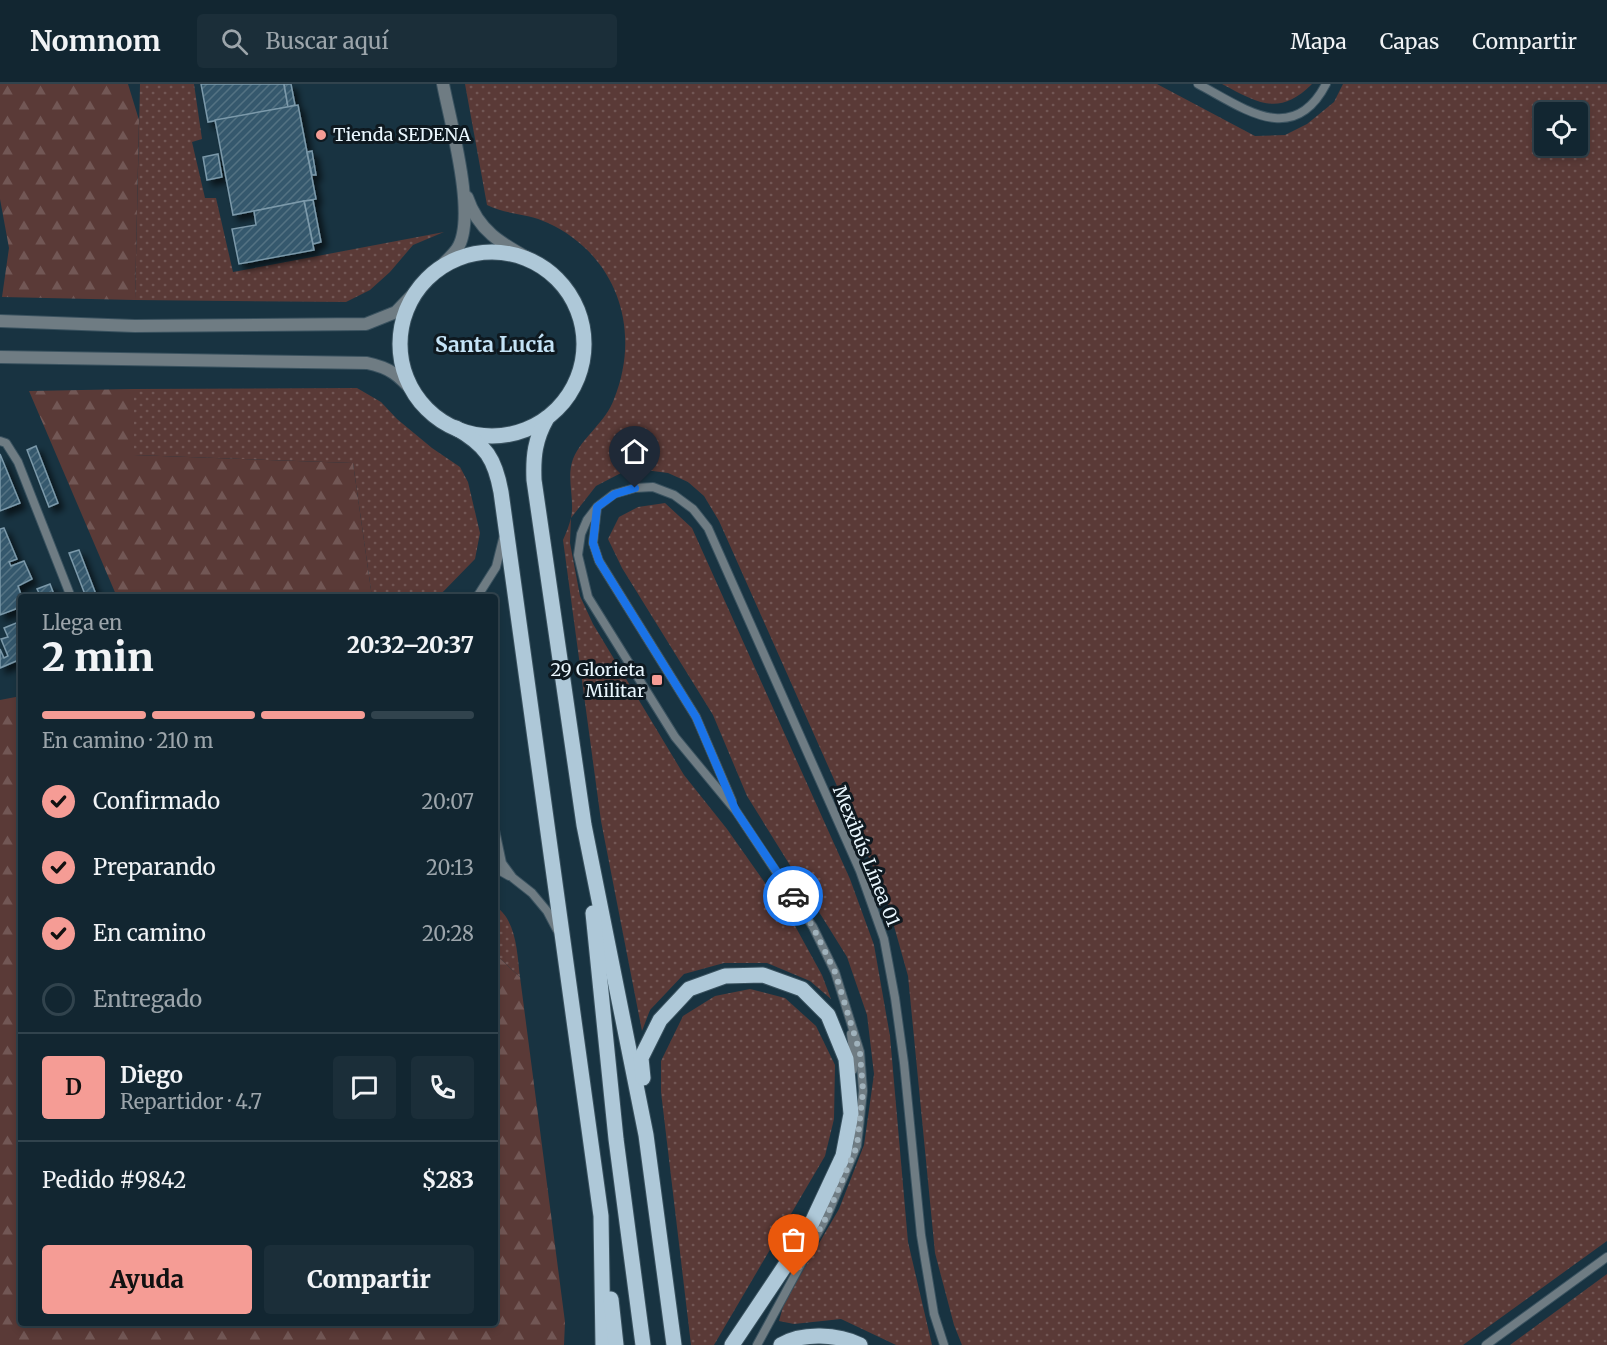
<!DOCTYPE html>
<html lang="es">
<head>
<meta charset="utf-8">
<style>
	body { margin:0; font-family:Merriweather,serif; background:#1b2e39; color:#f1f3f6; height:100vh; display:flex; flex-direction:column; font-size:22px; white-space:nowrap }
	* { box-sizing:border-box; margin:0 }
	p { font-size:20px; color:#9ca5ab }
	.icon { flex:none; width:33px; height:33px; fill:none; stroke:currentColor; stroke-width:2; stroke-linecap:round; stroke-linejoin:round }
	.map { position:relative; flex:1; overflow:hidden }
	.drawer { position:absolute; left:18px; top:510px; width:480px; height:732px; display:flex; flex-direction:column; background:#122631; border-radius:6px; box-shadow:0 3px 9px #0003,0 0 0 2px #31434d }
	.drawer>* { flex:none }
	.buttons { position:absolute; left:1534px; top:18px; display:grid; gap:12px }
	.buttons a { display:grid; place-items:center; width:54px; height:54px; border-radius:6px; background:#122631; box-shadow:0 3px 9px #0003,0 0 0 2px #31434d; font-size:30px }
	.pin { position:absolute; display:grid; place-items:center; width:51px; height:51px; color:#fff; margin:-62px -26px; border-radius:50% 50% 50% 0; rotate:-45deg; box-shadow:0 0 6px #0007 }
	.pin .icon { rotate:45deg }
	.courier { position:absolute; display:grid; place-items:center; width:60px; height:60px; margin:-30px; border:4px solid #1a73e8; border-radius:50%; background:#fff; color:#222; box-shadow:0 2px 8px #0007 }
	.head em { font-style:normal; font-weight:800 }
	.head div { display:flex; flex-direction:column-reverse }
	.head { display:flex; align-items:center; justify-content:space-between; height:102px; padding:0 24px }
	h1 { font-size:39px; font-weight:800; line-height:45px }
	.bar { display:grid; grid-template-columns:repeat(4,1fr); gap:9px 6px; align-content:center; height:72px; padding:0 24px }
	.bar i { height:8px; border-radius:4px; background:#31434d }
	.bar .selected { background:#f59c95 }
	.bar p { grid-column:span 4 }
	.line { display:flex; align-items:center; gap:15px; padding:0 24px; border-top:2px solid #31434d }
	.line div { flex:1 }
	.round { display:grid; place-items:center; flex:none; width:63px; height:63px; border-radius:6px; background:#1b2e39 }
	ol { padding:0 24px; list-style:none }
	li { display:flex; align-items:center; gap:18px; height:66px }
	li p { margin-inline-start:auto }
	li .icon { padding:6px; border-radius:50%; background:#f59c95; color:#111; stroke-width:4 }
	li:last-child { color:#9ca5ab }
	li i { width:33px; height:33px; border:3px solid #31434d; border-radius:50% }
	.action { display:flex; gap:12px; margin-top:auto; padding:12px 24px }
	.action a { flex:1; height:69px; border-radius:6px; background:#f59c95; color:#111; font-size:24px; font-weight:800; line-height:69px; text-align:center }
	.action a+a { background:#1b2e39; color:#f1f3f6 }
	header { display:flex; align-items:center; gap:36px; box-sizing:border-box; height:84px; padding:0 30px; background:#122631; border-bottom:2px solid #31434d }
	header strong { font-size:28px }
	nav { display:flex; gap:33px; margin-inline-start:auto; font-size:21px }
	.search { width:420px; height:54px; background:#1b2e39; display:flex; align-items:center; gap:15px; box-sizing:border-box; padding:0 21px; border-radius:6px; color:#9ca5ab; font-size:22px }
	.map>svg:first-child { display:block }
</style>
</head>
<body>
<header>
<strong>Nomnom</strong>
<div class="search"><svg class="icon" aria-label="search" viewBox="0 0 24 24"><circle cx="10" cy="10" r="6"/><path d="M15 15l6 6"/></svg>Buscar aquí</div>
<nav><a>Mapa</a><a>Capas</a><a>Compartir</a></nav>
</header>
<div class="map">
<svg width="1607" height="1261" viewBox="0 0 1607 1261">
	<defs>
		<pattern id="grass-dots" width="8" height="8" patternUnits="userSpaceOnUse" patternTransform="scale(1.5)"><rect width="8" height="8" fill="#5a3a37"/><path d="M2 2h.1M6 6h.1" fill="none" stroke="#725755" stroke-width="1.8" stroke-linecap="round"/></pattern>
		<pattern id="forest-firs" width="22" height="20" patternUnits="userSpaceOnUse" patternTransform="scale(1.5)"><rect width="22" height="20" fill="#5a3a37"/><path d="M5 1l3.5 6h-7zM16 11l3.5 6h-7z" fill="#725755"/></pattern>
		<pattern id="building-hatch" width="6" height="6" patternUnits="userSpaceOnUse" patternTransform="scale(1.5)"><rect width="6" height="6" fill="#36596d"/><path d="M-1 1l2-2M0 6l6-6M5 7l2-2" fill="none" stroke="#537283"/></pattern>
		<filter id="shadow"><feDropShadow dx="5.5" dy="5.5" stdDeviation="3" flood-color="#0009"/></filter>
	</defs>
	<rect width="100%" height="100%" fill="#183341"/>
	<g fill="url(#grass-dots)" fill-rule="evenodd">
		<path d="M140,0H194L202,55L192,58L205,114H216L233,188L444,148L413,161L390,188L370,206L346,218L135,216Z"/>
		<path d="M465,0H1157L1255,52L1285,51L1307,40L1334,18L1343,0H1607V1157L1463,1261H962L954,1241L935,1169L908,892L885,810L719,437L704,412L688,398L668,389L645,386L623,388L596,402L571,434L570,459L580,512L593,540L684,691L727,745L794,840L822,891L831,915L810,897L767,879H724L684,890L650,926L642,947L601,737L563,456C566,449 569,442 571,434C575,416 566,393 573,375C582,353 606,338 614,315C642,246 617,171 548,139C528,129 506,131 487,121ZM1545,28H1578V62H1545Z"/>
		<path d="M1222,0H1312C1279,33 1258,19 1222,0Z"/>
		<path d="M357,304L381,318L397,335L432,364L460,383L468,398L480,449L475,475L438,513H372L353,379L134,371V305Z"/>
		<path d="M665,419L692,444L850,795L874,861L890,952L908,1158L932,1261H896L841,1235L794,1240L779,1237L784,1219L839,1125L864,1061L874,990L867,931L847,873L747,712L713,631L622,484L608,455L619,433L638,423Z"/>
		<path d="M495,822C517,836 517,870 520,893L495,870Z"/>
		<path d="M750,905L785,914L816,942L835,981L834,1035L825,1072L714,1261H691L661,1008V977L683,932L715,912Z"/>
		<path d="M1607,1190V1261H1510Z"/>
	</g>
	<g fill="url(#forest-firs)">
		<path d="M0,0H128L139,36L135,216L2,213L9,164L0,115Z"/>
		<path d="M134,305V371L353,379L372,513H117L29,307Z"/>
		<path d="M21,612V1239H495V870L520,893L565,1238L564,1261H0V616Z"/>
	</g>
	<g fill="url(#building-hatch)" stroke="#7b99aa" stroke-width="1.5" filter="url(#shadow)">
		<path d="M201,0H284L288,23L208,38Z"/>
		<path d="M284,0H291L295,21L288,23Z"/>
		<path d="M298,21L316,115L233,131L215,36Z"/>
		<path d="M312,67L316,91H312L307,68Z"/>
		<path d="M218,70L222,93L207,96L203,73Z"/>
		<path d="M313,116L321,158L313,160L304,117Z"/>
		<path d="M304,117L314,166L239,180L232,145L256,141L254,127Z"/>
		<path d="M36,362L58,419L49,423L27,366Z"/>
		<path d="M0,370L20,419L0,427Z"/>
		<path d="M4,444L17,475L9,478L11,482L24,477L32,495L18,502L22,513L21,523L0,531V445Z"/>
		<path d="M79,466L97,513H86L69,469Z"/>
		<path d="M50,500L55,513H41L37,505Z"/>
		<path d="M21,537V575L0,584V565L4,574L8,572L1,555L8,553L4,544Z"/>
	</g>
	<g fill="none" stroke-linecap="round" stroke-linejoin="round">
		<defs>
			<g id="lane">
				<path d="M1198,0C1242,23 1293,64 1326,0"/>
				<path d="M0,357L6,359L18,378L71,513"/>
				<path d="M597,424L593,459L599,477L696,633L732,717"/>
				<path d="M477,513L496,483L503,455"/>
				<path d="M495,746L502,779L513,794L532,809L547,827L557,846"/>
				<path d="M495,784L509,792"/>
				<path d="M851,950L854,974L853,986"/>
				<path d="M757,1261L827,1132L857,1062L863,1007L860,968L835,888L813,843L736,727L675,653L588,513L578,471L581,450L587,436L597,423L614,410L635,404L653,403L674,411L693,425L708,444L860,787L884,855L895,914L904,979L921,1151L934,1230L944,1261"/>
				<path d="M1486,1261L1607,1173"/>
			</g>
			<g id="street">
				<path d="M467,113C479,149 504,161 535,178"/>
				<path d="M438,185C444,179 452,172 457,165C478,134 450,37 443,0"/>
				<path d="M0,237L135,242L366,240L396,228L418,205"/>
				<path d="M0,273L367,279C391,284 398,291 415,309"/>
			</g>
			<g id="primary">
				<circle cx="492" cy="260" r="92"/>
				<path d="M547,334C535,355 533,372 534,396L584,741L646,1051L674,1261"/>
				<path d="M456,344C486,361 495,375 501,408L601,1132L603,1261"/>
				<path d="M593,829L616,1055L643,1261"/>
				<path d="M643,994L641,974L660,936L689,905L725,892L763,891L802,905L828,931L846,975L851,1030L843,1072L807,1149L732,1261"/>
				<path d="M611,1215L616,1261"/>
				<path d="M781,1261C802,1248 838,1250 860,1261"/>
			</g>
		</defs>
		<use href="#lane" stroke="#3a525f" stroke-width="10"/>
		<use href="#street" stroke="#3a525f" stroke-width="14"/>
		<use href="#primary" stroke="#3a525f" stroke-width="17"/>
		<use href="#lane" stroke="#6f7c83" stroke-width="8"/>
		<use href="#street" stroke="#6f7c83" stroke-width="12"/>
		<use href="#primary" stroke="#aec8d8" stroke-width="15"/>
	</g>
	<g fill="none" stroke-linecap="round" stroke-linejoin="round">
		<path stroke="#a0b2bc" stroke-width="6" stroke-dasharray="0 10.8" d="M793,812L813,843L835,888L860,969L863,1007L857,1062L827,1132L794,1192"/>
		<path stroke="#1a73e8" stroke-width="8" d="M635,404L615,410L597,423L593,459L599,477L696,633L736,727L793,812"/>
	</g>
	<g fill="#f59c95" stroke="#0e1920" stroke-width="2">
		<circle cx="321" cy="51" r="6"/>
		<rect x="651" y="590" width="12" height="12" rx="3"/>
	</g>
	<g text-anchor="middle" stroke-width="6" stroke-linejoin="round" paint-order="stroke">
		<g font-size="18" fill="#eaf7fe" stroke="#0e1920" text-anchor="start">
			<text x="333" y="57">Tienda SEDENA</text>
			<text x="645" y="592" text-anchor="end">29 Glorieta<tspan x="645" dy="21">Militar</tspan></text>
		</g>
		<g font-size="18" fill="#eaf7fe" stroke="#0e1920">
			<text transform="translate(866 772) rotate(68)" y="6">Mexibús Línea 01</text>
		</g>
		<g font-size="21" font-weight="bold" fill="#c4e3f6" stroke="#0e1920">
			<text x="495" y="268">Santa Lucía</text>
		</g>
	</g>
</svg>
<div class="buttons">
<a><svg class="icon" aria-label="locate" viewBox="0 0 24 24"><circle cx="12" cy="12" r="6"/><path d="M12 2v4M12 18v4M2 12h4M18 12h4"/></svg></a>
</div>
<div class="pin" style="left:794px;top:1192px;background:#ea580c"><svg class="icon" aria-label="bag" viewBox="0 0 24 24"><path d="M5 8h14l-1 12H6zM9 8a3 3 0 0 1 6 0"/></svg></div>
<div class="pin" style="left:635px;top:404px;background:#1f2937"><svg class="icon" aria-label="home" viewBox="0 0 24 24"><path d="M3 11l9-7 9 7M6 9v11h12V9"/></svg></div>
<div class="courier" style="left:793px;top:812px"><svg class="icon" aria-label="car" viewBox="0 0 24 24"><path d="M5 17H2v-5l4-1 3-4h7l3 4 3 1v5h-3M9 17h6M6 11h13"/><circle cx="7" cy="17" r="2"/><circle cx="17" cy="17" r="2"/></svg></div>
<section class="drawer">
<div class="head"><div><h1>2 min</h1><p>Llega en</p></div><em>20:32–20:37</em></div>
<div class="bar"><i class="selected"></i><i class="selected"></i><i class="selected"></i><i></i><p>En camino · 210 m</p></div>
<ol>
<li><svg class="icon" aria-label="check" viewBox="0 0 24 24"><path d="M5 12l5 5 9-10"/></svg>Confirmado<p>20:07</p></li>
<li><svg class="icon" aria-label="check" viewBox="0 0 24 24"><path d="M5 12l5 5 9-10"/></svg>Preparando<p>20:13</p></li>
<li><svg class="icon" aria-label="check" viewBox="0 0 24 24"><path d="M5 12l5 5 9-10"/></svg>En camino<p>20:28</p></li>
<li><i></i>Entregado</li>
</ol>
<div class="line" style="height:108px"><b class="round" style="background:#f59c95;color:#111">D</b><div><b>Diego</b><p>Repartidor · 4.7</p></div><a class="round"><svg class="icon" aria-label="chat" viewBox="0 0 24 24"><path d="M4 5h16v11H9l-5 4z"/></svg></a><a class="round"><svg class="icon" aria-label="phone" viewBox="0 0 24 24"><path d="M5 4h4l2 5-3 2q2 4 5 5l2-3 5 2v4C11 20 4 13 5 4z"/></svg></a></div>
<div class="line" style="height:78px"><div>Pedido #9842</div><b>$283</b></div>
<div class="action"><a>Ayuda</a><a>Compartir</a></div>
</section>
</div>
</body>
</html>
